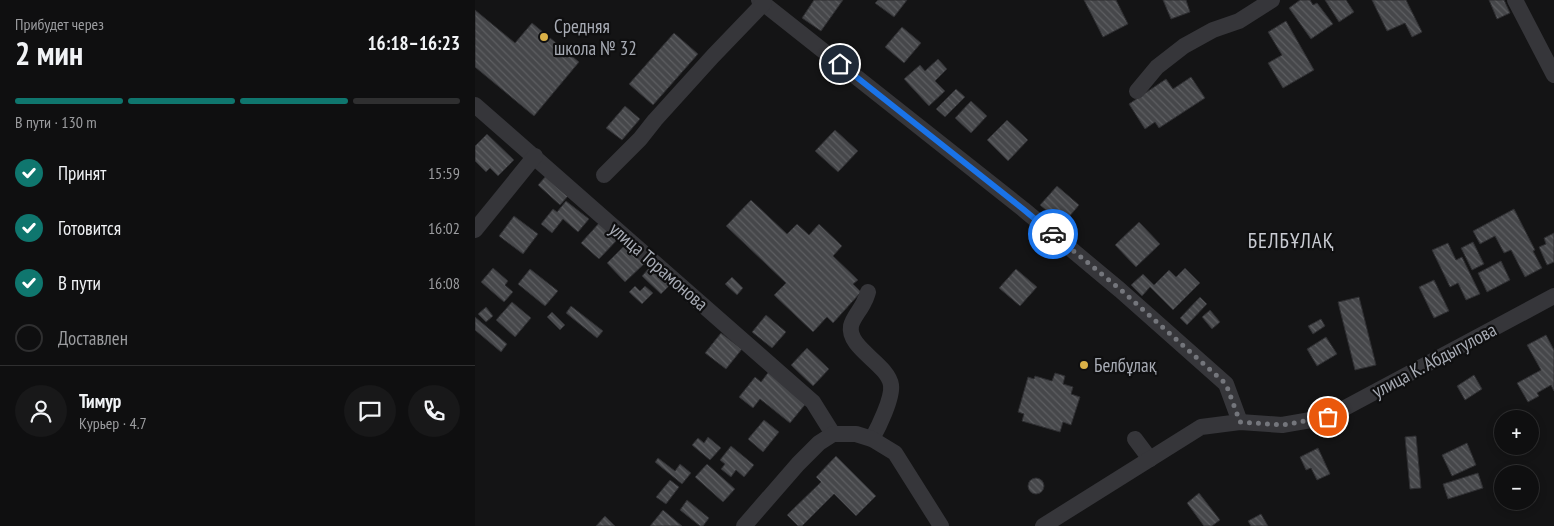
<!DOCTYPE html>
<html lang="ru">
<head>
<meta charset="utf-8">
<style>
	body { margin:0; font-family:"PT Sans Narrow",sans-serif; background:#181819; color:#f1f3f6; height:100vh; display:flex; flex-direction:column; font-size:19px; white-space:nowrap }
	* { box-sizing:border-box; margin:0 }
	p { font-size:16px; color:#9b9c9f }
	.icon { flex:none; width:28px; height:28px; fill:none; stroke:currentColor; stroke-width:2; stroke-linecap:round; stroke-linejoin:round }
	.map { position:relative; flex:1; overflow:hidden }
	.details { display:flex; flex-direction:column; background:#0f0f10; width:475px }
	.details>* { flex:none }
	.controls { position:absolute; left:1019px; top:410px; display:grid; gap:10px }
	.controls a { display:grid; place-items:center; width:45px; height:45px; border-radius:50%; background:#0f0f10; box-shadow:0 2px 8px #0003,0 0 0 1px #2f2f30; font-size:25px }
	.pin { position:absolute; display:grid; place-items:center; width:42px; height:42px; color:#fff; margin:-21px; border:2px solid #fff; border-radius:50%; box-shadow:0 1px 5px #0007 }
	.courier { position:absolute; display:grid; place-items:center; width:50px; height:50px; margin:-25px; border:4px solid #1a73e8; border-radius:50%; background:#fff; color:#222; box-shadow:0 1px 6px #0007 }
	.head em { font-style:normal; font-weight:600 }
	.head div { display:flex; flex-direction:column-reverse }
	.head { display:flex; align-items:center; justify-content:space-between; height:85px; padding:0 15px }
	h1 { font-size:32px; font-weight:600; line-height:38px }
	.bar { display:grid; grid-template-columns:repeat(4,1fr); gap:8px 5px; align-content:center; height:60px; padding:0 15px }
	.bar i { height:6px; border-radius:4px; background:#2f2f30 }
	.bar .on { background:#0f766e }
	.bar p { grid-column:span 4 }
	.line { display:flex; align-items:center; gap:12px; padding:0 15px; border-top:1px solid #2f2f30 }
	.line div { flex:1 }
	.round { display:grid; place-items:center; flex:none; width:52px; height:52px; border-radius:26px; background:#181819 }
	ol { padding:0 15px; list-style:none }
	li { display:flex; align-items:center; gap:15px; height:55px }
	li p { margin-inline-start:auto }
	li .icon { padding:5px; border-radius:50%; background:#0f766e; color:#fff; stroke-width:4 }
	li:last-child { color:#9b9c9f }
	li i { width:28px; height:28px; border:2px solid #2f2f30; border-radius:50% }
	main { display:flex; flex:1; min-height:0 }
	.map>svg:first-child { display:block }
</style>
</head>
<body>
<main>
<section class="details">
<div class="head"><div><h1>2 мин</h1><p>Прибудет через</p></div><em>16:18–16:23</em></div>
<div class="bar"><i class="on"></i><i class="on"></i><i class="on"></i><i></i><p>В пути · 130 m</p></div>
<ol>
<li><svg class="icon" aria-label="check" viewBox="0 0 24 24"><path d="M5 12l5 5 9-10"/></svg>Принят<p>15:59</p></li>
<li><svg class="icon" aria-label="check" viewBox="0 0 24 24"><path d="M5 12l5 5 9-10"/></svg>Готовится<p>16:02</p></li>
<li><svg class="icon" aria-label="check" viewBox="0 0 24 24"><path d="M5 12l5 5 9-10"/></svg>В пути<p>16:08</p></li>
<li><i></i>Доставлен</li>
</ol>
<div class="line" style="height:90px"><a class="round"><svg class="icon" aria-label="person" viewBox="0 0 24 24"><circle cx="12" cy="8" r="4"/><path d="M4 21q1-7 8-7t8 7"/></svg></a><div><b>Тимур</b><p>Курьер · 4.7</p></div><a class="round"><svg class="icon" aria-label="chat" viewBox="0 0 24 24"><path d="M4 5h16v11H9l-5 4z"/></svg></a><a class="round"><svg class="icon" aria-label="phone" viewBox="0 0 24 24"><path d="M5 4h4l2 5-3 2q2 4 5 5l2-3 5 2v4C11 20 4 13 5 4z"/></svg></a></div>
</section>
<div class="map">
<svg width="1079" height="526" viewBox="0 0 1079 526">
	<defs>
		<pattern id="building-back-hatch" width="6" height="6" patternUnits="userSpaceOnUse" patternTransform="scale(1.25)"><rect width="6" height="6" fill="#46474a"/><path d="M-1 5l2 2M0 0l6 6M5-1l2 2" fill="none" stroke="#5e5f62"/></pattern>
	</defs>
	<rect width="100%" height="100%" fill="#141415"/>
	<g fill="url(#building-back-hatch)" stroke="#2e2e31">
		<path d="M339,0H368L346,31L327,18Z"/>
		<path d="M403,0H432L419,17L400,3Z"/>
		<path d="M609,0H641L653,24L628,37Z"/>
		<path d="M688,0H711L715,12L696,19Z"/>
		<path d="M825,0H835L838,5L842,3L858,24L836,39L814,8Z"/>
		<path d="M850,0H871L879,12L864,22Z"/>
		<path d="M897,0H931L947,32L937,37L930,23L912,31Z"/>
		<path d="M1014,0H1029L1035,13L1022,19Z"/>
		<path d="M0,10L40,43L57,23L104,62L59,116L0,67Z"/>
		<path d="M811,21L839,70L808,88L793,63L807,55L793,32Z"/>
		<path d="M427,27L446,43L429,63L410,47Z"/>
		<path d="M199,33L223,54L178,105L154,84Z"/>
		<path d="M463,59L472,69L460,81L470,91L454,106L429,79L445,65L450,71Z"/>
		<path d="M716,77L730,98L684,128L680,122L670,129L654,104L691,79L698,89Z"/>
		<path d="M481,89L490,97L470,117L461,109Z"/>
		<path d="M496,101L512,116L496,133L480,118Z"/>
		<path d="M150,106L165,119L147,140L131,128Z"/>
		<path d="M532,120L553,140L533,161L512,140Z"/>
		<path d="M360,130L383,151L363,172L340,151Z"/>
		<path d="M12,134L39,160L23,176L15,168L11,172L0,161V146Z"/>
		<path d="M71,176L93,196L85,205L63,185Z"/>
		<path d="M582,186L604,205L588,224L565,205Z"/>
		<path d="M276,200L312,234L322,224L334,235L344,224L367,246L358,256L383,280L378,284L386,292L358,323L352,317L338,332L299,295L311,283L251,226Z"/>
		<path d="M91,201L114,219L103,232L88,219L77,233L66,224L78,209L82,212Z"/>
		<path d="M1039,209L1060,250L1058,251L1067,268L1050,277L1036,250L1029,253L1020,236L1005,244L998,231Z"/>
		<path d="M39,216L63,234L48,254L24,236Z"/>
		<path d="M125,222L143,239L124,259L106,243Z"/>
		<path d="M664,222L685,244L661,267L640,245Z"/>
		<path d="M1079,233V262L1072,265L1064,247L1071,244L1069,238Z"/>
		<path d="M153,242L171,262L150,282L132,263Z"/>
		<path d="M998,242L1009,264L997,270L986,248Z"/>
		<path d="M973,243L981,260L987,257L1005,294L991,300L983,283L975,287L957,250Z"/>
		<path d="M1026,261L1035,280L1012,292L1003,273Z"/>
		<path d="M175,267L195,285L186,294L167,276Z"/>
		<path d="M18,268L33,281L30,285L38,292L29,302L6,282Z"/>
		<path d="M710,268L725,283L698,310L675,287L667,296L656,285L668,274L679,285L694,270L701,277Z"/>
		<path d="M55,269L83,291L70,306L43,284Z"/>
		<path d="M541,269L562,287L545,306L524,288Z"/>
		<path d="M257,277L268,288L262,295L250,284Z"/>
		<path d="M959,280L974,311L959,318L944,287Z"/>
		<path d="M160,286L165,291L170,286L178,293L167,304L154,292Z"/>
		<path d="M725,297L732,304L712,325L705,318Z"/>
		<path d="M884,297L901,365L880,370L863,302Z"/>
		<path d="M37,302L56,318L40,337L21,320Z"/>
		<path d="M96,306L128,331L122,338L91,313Z"/>
		<path d="M11,307L18,316L11,322L3,314Z"/>
		<path d="M735,310L745,322L737,329L727,317Z"/>
		<path d="M77,312L90,325L85,330L72,317Z"/>
		<path d="M291,315L311,332L297,348L277,332Z"/>
		<path d="M0,317L32,344L26,352L0,330Z"/>
		<path d="M846,319L850,326L838,334L833,326Z"/>
		<path d="M246,333L267,349L251,369L230,353Z"/>
		<path d="M1071,335L1079,350V391L1076,385L1062,393L1064,396L1053,402L1042,383L1066,370L1052,345Z"/>
		<path d="M851,337L862,354L842,366L832,349Z"/>
		<path d="M332,348L354,369L338,386L316,365Z"/>
		<path d="M295,370L333,401L315,423L285,399L278,408L264,397L280,377L286,382Z"/>
		<path d="M580,373L590,376L588,384L598,387L596,394L605,397L596,425L588,422L585,432L547,421L549,414L543,412L553,377L559,379L560,376L577,381Z"/>
		<path d="M999,375L1007,389L990,400L982,386Z"/>
		<path d="M289,420L304,432L288,452L273,439Z"/>
		<path d="M941,436L946,488L935,489L930,437Z"/>
		<path d="M233,437L246,448L235,460L217,445L223,438L229,443Z"/>
		<path d="M992,443L1001,465L977,476L967,455Z"/>
		<path d="M256,446L279,465L269,477L261,470L256,477L246,469L250,464L245,460Z"/>
		<path d="M843,448L855,474L842,480L836,468L831,470L825,457Z"/>
		<path d="M361,456L401,496L381,516L359,494L327,526H323L312,515L346,482L341,477Z"/>
		<path d="M183,458L200,471L205,464L216,473L207,484L180,462Z"/>
		<path d="M232,464L260,489L248,502L220,477Z"/>
		<path d="M1003,473L1008,488L973,499L968,484Z"/>
		<circle cx="561" cy="486" r="8"/>
		<path d="M195,480L204,487L191,504L181,497Z"/>
		<path d="M724,493L745,520L737,526H729L712,503Z"/>
		<path d="M212,500L234,518L228,526H225L205,510Z"/>
		<path d="M188,510L207,526H175Z"/>
		<path d="M786,514L793,526H776L773,521Z"/>
		<path d="M130,516L140,526H121Z"/>
	</g>
	<g fill="none" stroke-linecap="round" stroke-linejoin="round">
		<g stroke="#36363a" stroke-width="16">
			<path d="M284,0L548,209L645,290L751,384L765,422"/>
			<path d="M1040,0L1079,75"/>
			<path d="M662,91L682,67L709,46L738,30L764,21L797,0"/>
			<path d="M0,105L338,402L358,434"/>
			<path d="M129,175L165,139L180,120L238,56L289,3"/>
			<path d="M0,230L60,156"/>
			<path d="M393,292C392,295 391,299 389,302C385,311 378,317 376,326C372,348 413,364 416,385C418,398 403,428 397,439"/>
			<path d="M660,439L675,459"/>
			<path d="M269,526L323,464L344,443L358,434H381L397,439L420,453L466,526"/>
			<path d="M568,526L726,427L765,422L807,425L853,417L1079,296"/>
		</g>
	</g>
	<g fill="none" stroke-linecap="round" stroke-linejoin="round">
		<path stroke="#74767c" stroke-width="5" stroke-dasharray="0 9" d="M578,234L646,290L751,384L765,422L807,425L853,417"/>
		<path stroke="#1a73e8" stroke-width="6" d="M365,64L548,209L578,234"/>
	</g>
	<g fill="#dab047" stroke="#0f0f10" stroke-width="2">
		<circle cx="69" cy="37" r="5"/>
		<circle cx="609" cy="365" r="5"/>
	</g>
	<g text-anchor="middle" stroke-width="4.5" stroke-linejoin="round" paint-order="stroke">
		<g font-size="19" fill="#a7abb4" stroke="#0f0f10" text-anchor="start">
			<text x="79" y="33">Средняя<tspan x="79" dy="22">школа № 32</tspan></text>
			<text x="619" y="372">Белбұлақ</text>
		</g>
		<g font-size="19" fill="#a7abb4" stroke="#0f0f10">
			<text transform="translate(184 266) rotate(41)" y="7">улица Торамонова</text>
			<text transform="translate(959 360) rotate(-28)" y="7">улица К. Абдыгулова</text>
		</g>
		<g font-size="21" letter-spacing="1" fill="#c8cad1" stroke="#0f0f10">
			<text x="816" y="248">БЕЛБҰЛАҚ</text>
		</g>
	</g>
</svg>
<div class="controls">
<a>+</a>
<a>−</a>
</div>
<div class="pin" style="left:853px;top:417px;background:#ea580c"><svg class="icon" aria-label="bag" viewBox="0 0 24 24"><path d="M5 8h14l-1 12H6zM9 8a3 3 0 0 1 6 0"/></svg></div>
<div class="pin" style="left:365px;top:64px;background:#1f2937"><svg class="icon" aria-label="home" viewBox="0 0 24 24"><path d="M3 11l9-7 9 7M6 9v11h12V9"/></svg></div>
<div class="courier" style="left:578px;top:234px"><svg class="icon" aria-label="car" viewBox="0 0 24 24"><path d="M5 17H2v-5l4-1 3-4h7l3 4 3 1v5h-3M9 17h6M6 11h13"/><circle cx="7" cy="17" r="2"/><circle cx="17" cy="17" r="2"/></svg></div>
</div>
</main>
</body>
</html>
